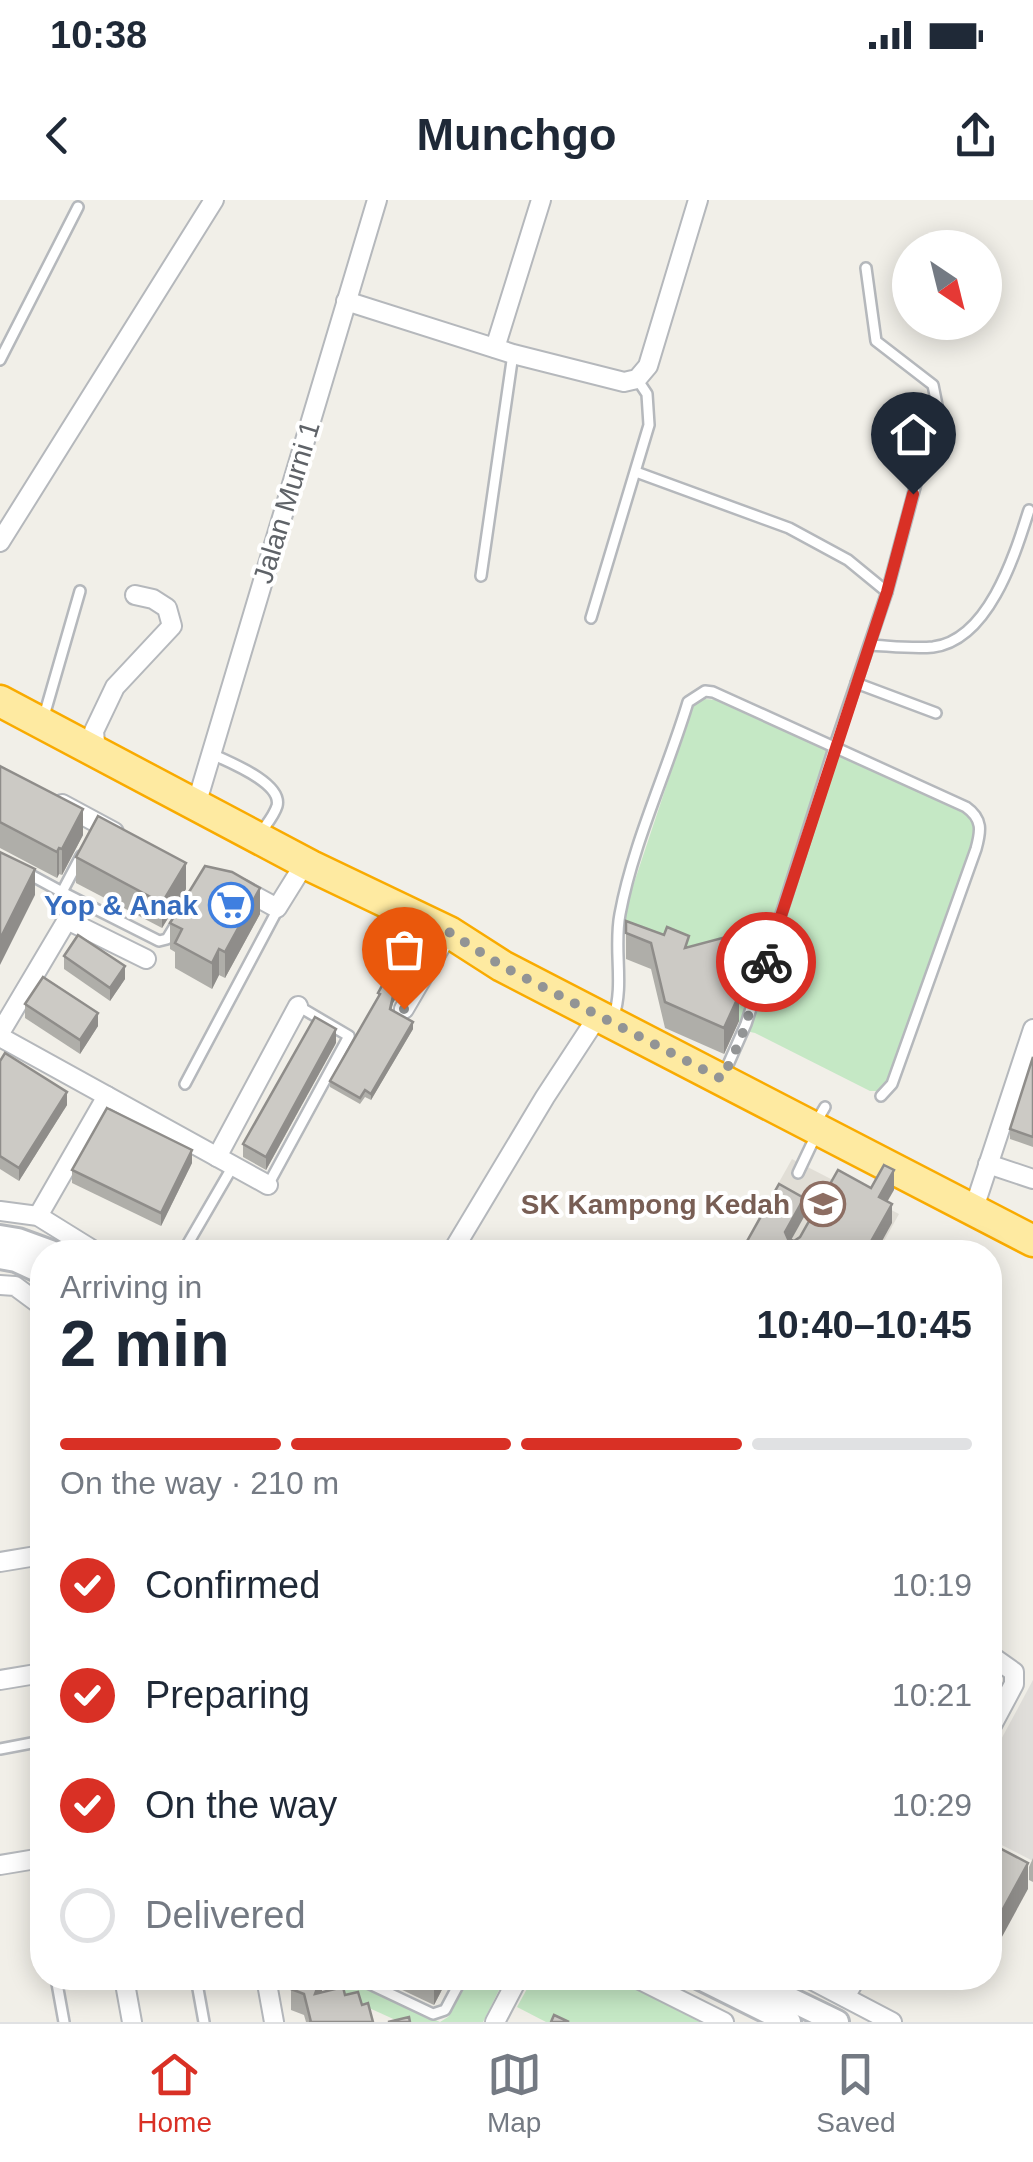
<!DOCTYPE html>
<html lang="en">
<head>
<meta charset="utf-8">
<style>
	body { margin:0; font-family:Arial,sans-serif; background:#f6f6f7; color:#1f2937; height:100vh; display:flex; flex-direction:column; font-size:38px; white-space:nowrap }
	* { box-sizing:border-box; margin:0 }
	p { font-size:32px; color:#747a83 }
	.icon { flex:none; width:55px; height:55px; fill:none; stroke:currentColor; stroke-width:2; stroke-linecap:round; stroke-linejoin:round }
	.map { position:relative; flex:1; overflow:hidden }
	.panel { position:absolute; left:30px; top:1040px; width:972px; height:750px; display:flex; flex-direction:column; background:#fff; border-radius:40px; box-shadow:0 5px 25px #0003 }
	.panel>* { flex:none }
	.needle { width:65px; rotate:145deg }
	.controls { position:absolute; left:892px; top:30px; display:grid; gap:20px }
	.controls a { display:grid; place-items:center; width:110px; height:110px; border-radius:50%; background:#fff; box-shadow:0 5px 25px #0003; font-size:50px }
	.pin { position:absolute; display:grid; place-items:center; width:85px; height:85px; color:#fff; margin:-102px -42px; border-radius:50% 50% 50% 0; rotate:-45deg; box-shadow:0 0 10px #0007 }
	.pin .icon { rotate:45deg }
	.courier { position:absolute; display:grid; place-items:center; width:100px; height:100px; margin:-50px; border:8px solid #d93025; border-radius:50%; background:#fff; color:#222; box-shadow:0 2px 12px #0007 }
	.headline em { font-style:normal; font-weight:700 }
	.headline div { display:flex; flex-direction:column-reverse }
	.headline { display:flex; align-items:center; justify-content:space-between; height:170px; padding:0 30px }
	h1 { font-size:65px; font-weight:700; line-height:75px }
	.bar { display:grid; grid-template-columns:repeat(4,1fr); gap:15px 10px; align-content:center; height:120px; padding:0 30px }
	.bar i { height:12px; border-radius:8px; background:#e0e1e3 }
	.bar .active { background:#d93025 }
	.bar p { grid-column:span 4 }
	ol { padding:0 30px; list-style:none }
	li { display:flex; align-items:center; gap:30px; height:110px }
	li p { margin-inline-start:auto }
	li .icon { padding:10px; border-radius:50%; background:#d93025; color:#fff; stroke-width:4 }
	li:last-child { color:#747a83 }
	li i { width:55px; height:55px; border:5px solid #e0e1e3; border-radius:50% }
	.status { display:flex; justify-content:space-between; align-items:center; height:70px; padding:0 50px; background:#fff; direction:ltr }
	.status svg { height:28px; fill:currentColor }
	header { display:flex; justify-content:space-between; align-items:center; height:130px; padding:0 30px; background:#fff; font-size:45px; font-weight:700 }
	.tabs { display:flex; justify-content:space-around; align-items:center; height:140px; border-top:2px solid #e0e1e3; background:#fff; font-size:28px; color:#747a83 }
	.tabs a { display:grid; justify-items:center; gap:5px }
	.tabs .active { color:#d93025 }
	.map>svg:first-child { display:block }
</style>
</head>
<body>
<div class="status"><b>10:38</b><svg viewBox="0 0 49 12"><path d="M0 12V9h3v3zM5 12V6h3v6zM10 12V3h3v9zM15 12V0h3v12zM26 1h20v11H26zM47 4h2v5h-2z"/></svg></div>
<header><svg class="icon" aria-label="back" viewBox="0 0 24 24"><path d="M15 5l-7 7 7 7"/></svg>Munchgo<svg class="icon" aria-label="share" viewBox="0 0 24 24"><path d="M12 15V3M7 8l5-5 5 5M5 13v7h14v-7"/></svg></header>
<div class="map">
<svg width="1033" height="1822" viewBox="0 0 1033 1822">
	<rect width="100%" height="100%" fill="#f1efe8"/>
	<path fill="#e0deda" d="M1033,1480V1661L990,1639V1560Z"/>
	<path fill="#e1ded6" d="M792,959L899,1014L878,1052H740Z"/>
	<g fill="#c5e8c5">
		<path d="M704,499L716,500L967,611L975,621L977,631L889,882L880,891H870L755,833L741,830L726,763L626,734L622,719L693,506Z"/>
		<path d="M303,1778H347L440,1822L448,1817L470,1778L492,1781L494,1778H505L483,1822H400Z"/>
		<path d="M533,1778H614L700,1822H546L517,1807Z"/>
	</g>
	<g fill="none" stroke-linecap="round" stroke-linejoin="round">
		<defs>
			<g id="service">
				<path d="M0,160L78,7"/>
				<path d="M636,272L789,328L848,360L887,392"/>
				<path d="M481,376L513,154"/>
				<path d="M591,418L649,225L647,194L637,179"/>
				<path d="M870,445C890,446 913,449 933,447C989,440 1015,354 1029,310"/>
				<path d="M856,483L936,513"/>
				<path d="M44,516L80,391"/>
				<path d="M212,554C229,562 283,583 277,606C274,616 265,626 260,634"/>
				<path d="M27,673L62,692L81,656"/>
				<path d="M62,692L159,741L167,739L176,724"/>
				<path d="M613,819C625,784 613,750 620,714C633,643 667,572 688,502L705,491L713,492L966,607C983,619 981,631 976,649L892,884L881,896"/>
				<path d="M723,876L746,824L834,548L887,392L937,205L933,185L876,141L866,68"/>
				<path d="M185,884L279,707"/>
				<path d="M815,924L825,907"/>
				<path d="M798,973L816,935"/>
				<path d="M268,985L349,836L298,806"/>
				<path d="M183,1052L233,966"/>
				<path d="M0,1549L42,1541"/>
				<path d="M36,1659L42,1699"/>
				<path d="M56,1778L64,1822"/>
				<path d="M196,1778L204,1822"/>
				<path d="M357,1778L433,1814L445,1810L462,1778"/>
			</g>
			<g id="minor">
				<path d="M346,101L513,154L624,182L637,179L648,166L698,0"/>
				<path d="M495,148L541,0"/>
				<path d="M0,342L214,0"/>
				<path d="M96,553L94,531L115,487L172,426L167,408L153,399L135,395"/>
				<path d="M62,604L114,632"/>
				<path d="M196,605L377,0"/>
				<path d="M242,689L277,708L305,663"/>
				<path d="M404,809L449,732"/>
				<path d="M0,833L67,720L146,759"/>
				<path d="M0,837L268,985"/>
				<path d="M217,957L298,806"/>
				<path d="M988,964L1033,979"/>
				<path d="M0,1011L38,1016L96,1052"/>
				<path d="M973,1011L1033,829"/>
				<path d="M38,1016L107,896"/>
				<path d="M452,1052L545,897L598,816"/>
				<path d="M0,1085L15,1086L42,1106"/>
				<path d="M0,1362L42,1355"/>
				<path d="M990,1455L1014,1472V1484L990,1529"/>
				<path d="M0,1480L42,1473"/>
				<path d="M0,1665L42,1658"/>
				<path d="M124,1778L132,1822"/>
				<path d="M266,1778L274,1822"/>
				<path d="M636,1778L724,1822"/>
				<path d="M808,1778L892,1822"/>
				<path d="M845,1797L856,1778"/>
				<path d="M495,1822L518,1778"/>
			</g>
			<g id="tertiary">
				<path d="M0,1037L18,1040L51,1052"/>
				<path d="M0,1057L16,1060L42,1072"/>
				<path d="M700,1778L789,1822"/>
				<path d="M746,1778L837,1822"/>
			</g>
			<path id="trunk" d="M0,501L311,666L449,732L502,766L1033,1041"/>
		</defs>
		<use href="#service" stroke="#b5b8bc" stroke-width="14"/>
		<use href="#minor" stroke="#b5b8bc" stroke-width="22"/>
		<use href="#tertiary" stroke="#b5b8bc" stroke-width="28"/>
		<use href="#trunk" stroke="#f9ab00" stroke-width="35"/>
		<use href="#service" stroke="#fff" stroke-width="9"/>
		<use href="#minor" stroke="#fff" stroke-width="18"/>
		<use href="#tertiary" stroke="#fff" stroke-width="22"/>
		<use href="#trunk" stroke="#feeaa1" stroke-width="30"/>
	</g>
	<g fill="#afaea9">
		<path d="M0,566L83,635L62,675L59,674L57,678L0,648Z"/>
		<path d="M76,657L186,689L162,728L76,683Z"/>
		<path d="M260,714L225,778L219,775L212,789L175,768V752L170,749V723Z"/>
		<path d="M626,721L689,747L739,821L724,854L665,828L651,769L626,759Z"/>
		<path d="M64,756L125,779L110,801L64,769Z"/>
		<path d="M417,762L393,803L391,810L413,829L371,900L365,897L360,904L330,887V881L378,798V793Z"/>
		<path d="M25,804L98,826L80,854L25,818Z"/>
		<path d="M336,843L266,970L243,957V944Z"/>
		<path d="M1033,857V947L1010,939V929Z"/>
		<path d="M0,861L67,905L19,981L0,969Z"/>
		<path d="M192,963L161,1026L72,983V970Z"/>
		<path d="M1033,1658V1682L1029,1680V1667Z"/>
		<path d="M377,1778H448L434,1805Z"/>
		<path d="M291,1789L345,1795L362,1805L373,1822H306L304,1815L291,1810Z"/>
	</g>
	<g fill="#8f8d8a">
		<path d="M83,609V635L62,675V649Z"/>
		<path d="M59,648V674L57,678V652Z"/>
		<path d="M186,663V689L162,728V703Z"/>
		<path d="M35,669V695L0,765V739Z"/>
		<path d="M260,688V714L225,778V752Z"/>
		<path d="M219,749V775L212,789V763Z"/>
		<path d="M417,755V762L393,803L390,816L393,796Z"/>
		<path d="M125,766V779L110,801V788Z"/>
		<path d="M739,795V821L724,854V828Z"/>
		<path d="M98,813V826L80,854V840Z"/>
		<path d="M413,822V829L371,900V894Z"/>
		<path d="M336,829V843L266,970V957Z"/>
		<path d="M67,892V905L19,981V968Z"/>
		<path d="M192,950V963L161,1026V1013Z"/>
		<path d="M894,970V990L879,1016V997Z"/>
		<path d="M804,998V1017L785,1051V1032Z"/>
		<path d="M892,1004V1023L876,1052H865Z"/>
		<path d="M998,1474V1487L990,1502V1489Z"/>
		<path d="M1028,1663V1689L991,1757V1731Z"/>
		<path d="M322,1778V1797L315,1794Z"/>
		<path d="M436,1778H448L434,1805V1782Z"/>
	</g>
	<g fill="#cccac5" stroke="#8f8d8a" stroke-width="2.5">
		<path d="M0,566L83,609L62,649L59,648L57,652L0,622Z"/>
		<path d="M98,616L186,663L162,703L76,657Z"/>
		<path d="M0,652L35,669L0,739Z"/>
		<path d="M205,666L232,672L260,688L225,752L219,749L212,763L175,743L182,729L170,723Z"/>
		<path d="M626,721L664,735L667,727L689,736L685,748L726,737L739,795L724,828L665,802L651,743L626,733Z"/>
		<path d="M78,735L125,766L110,788L64,756Z"/>
		<path d="M403,748L417,755L393,796L390,809L413,822L371,894L365,890L360,898L330,881L380,794L378,793Z"/>
		<path d="M43,777L98,813L80,840L25,804Z"/>
		<path d="M315,817L336,829L266,957L243,944Z"/>
		<path d="M5,853L67,892L19,968L0,956V861Z"/>
		<path d="M1033,857V937L1010,929Z"/>
		<path d="M107,908L192,950L161,1013L72,970Z"/>
		<path d="M884,965L894,970L879,997L892,1004L865,1052H741L779,984L804,998L785,1032L788,1039L794,1041L800,1037L838,970L871,988Z"/>
		<path d="M990,1469L998,1474L990,1489Z"/>
		<path d="M990,1643L1028,1663L991,1731L990,1730Z"/>
		<path d="M295,1778H321L315,1794L343,1787L345,1795L358,1792L362,1805L368,1803L373,1822H309H311L304,1794L291,1789Z"/>
		<path d="M554,1815L569,1822H551Z"/>
		<path d="M409,1817L410,1822H388Z"/>
	</g>
	<g fill="none" stroke-linecap="round" stroke-linejoin="round">
		<path stroke="#929495" stroke-width="10" stroke-dasharray="0 18" d="M404,809L449,732L502,766L722,879L740,841L766,762"/>
		<path stroke="#d93025" stroke-width="12" d="M766,762L887,392L913,294"/>
	</g>
	<defs>
		<symbol id="supermarket-ring" viewBox="-11 -11 22 22"><circle r="9.5" fill="#fff" stroke="#3f7fe0" stroke-width="1.5"/><path d="M-6-5.5h2.5l.6 2H6L4.5 2H-2.5L-4.4-4H-6ZM-1.5 3.2a1.3 1.3 0 1 0 .1 0ZM3 3.2a1.3 1.3 0 1 0 .1 0Z" fill="#3f7fe0"/></symbol>
		<symbol id="school-ring" viewBox="-11 -11 22 22"><circle r="9.5" fill="#fff" stroke="#8d6e63" stroke-width="1.5"/><path d="M0-5L7-2L0 1L-7-2ZM-4 1L0 2.5L4 1V4Q0 6-4 4Z" fill="#8d6e63"/></symbol>
	</defs>
	<g fill-rule="evenodd">
		<use href="#supermarket-ring" x="206" y="680" width="50" height="50"/>
		<use href="#school-ring" x="798" y="979" width="50" height="50"/>
	</g>
	<g text-anchor="middle" stroke-width="8" stroke-linejoin="round" paint-order="stroke">
		<g font-size="28" fill="#5f6368" stroke="#fff">
			<text transform="translate(286 302) rotate(-73)" y="10">Jalan Murni 1</text>
		</g>
		<g font-size="28" font-weight="bold" fill="#366cbe" stroke="#fff" text-anchor="end">
			<text x="198" y="715">Yop &amp; Anak</text>
		</g>
		<g font-size="28" font-weight="bold" fill="#785e54" stroke="#fff" text-anchor="end">
			<text x="790" y="1014">SK Kampong Kedah</text>
		</g>
	</g>
</svg>
<div class="controls">
<a><svg class="needle" viewBox="-14 -14 28 28"><path d="M0-13l5 13h-10z" fill="#e53935"/><path d="M0 13l5-13h-10z" fill="#747a83"/></svg></a>
</div>
<div class="pin" style="left:404px;top:809px;background:#ea580c"><svg class="icon" aria-label="bag" viewBox="0 0 24 24"><path d="M5 8h14l-1 12H6zM9 8a3 3 0 0 1 6 0"/></svg></div>
<div class="pin" style="left:913px;top:294px;background:#1f2937"><svg class="icon" aria-label="home" viewBox="0 0 24 24"><path d="M3 11l9-7 9 7M6 9v11h12V9"/></svg></div>
<div class="courier" style="left:766px;top:762px"><svg class="icon" aria-label="bike" viewBox="0 0 24 24"><circle cx="6" cy="16" r="4"/><circle cx="18" cy="16" r="4"/><path d="M6 16l4-8h5l3 8M10 8l3 8H6M13 5h3"/></svg></div>
<section class="panel">
<div class="headline"><div><h1>2 min</h1><p>Arriving in</p></div><em>10:40–10:45</em></div>
<div class="bar"><i class="active"></i><i class="active"></i><i class="active"></i><i></i><p>On the way · 210 m</p></div>
<ol>
<li><svg class="icon" aria-label="check" viewBox="0 0 24 24"><path d="M5 12l5 5 9-10"/></svg>Confirmed<p>10:19</p></li>
<li><svg class="icon" aria-label="check" viewBox="0 0 24 24"><path d="M5 12l5 5 9-10"/></svg>Preparing<p>10:21</p></li>
<li><svg class="icon" aria-label="check" viewBox="0 0 24 24"><path d="M5 12l5 5 9-10"/></svg>On the way<p>10:29</p></li>
<li><i></i>Delivered</li>
</ol>
</section>
</div>
<nav class="tabs">
<a class="active"><svg class="icon" aria-label="home" viewBox="0 0 24 24"><path d="M3 11l9-7 9 7M6 9v11h12V9"/></svg>Home</a>
<a><svg class="icon" aria-label="map" viewBox="0 0 24 24"><path d="M3 6l6-2 6 2 6-2v14l-6 2-6-2-6 2zM9 4v14M15 6v14"/></svg>Map</a>
<a><svg class="icon" aria-label="saved" viewBox="0 0 24 24"><path d="M7 4h10v16l-5-4-5 4z"/></svg>Saved</a>
</nav>
</body>
</html>
